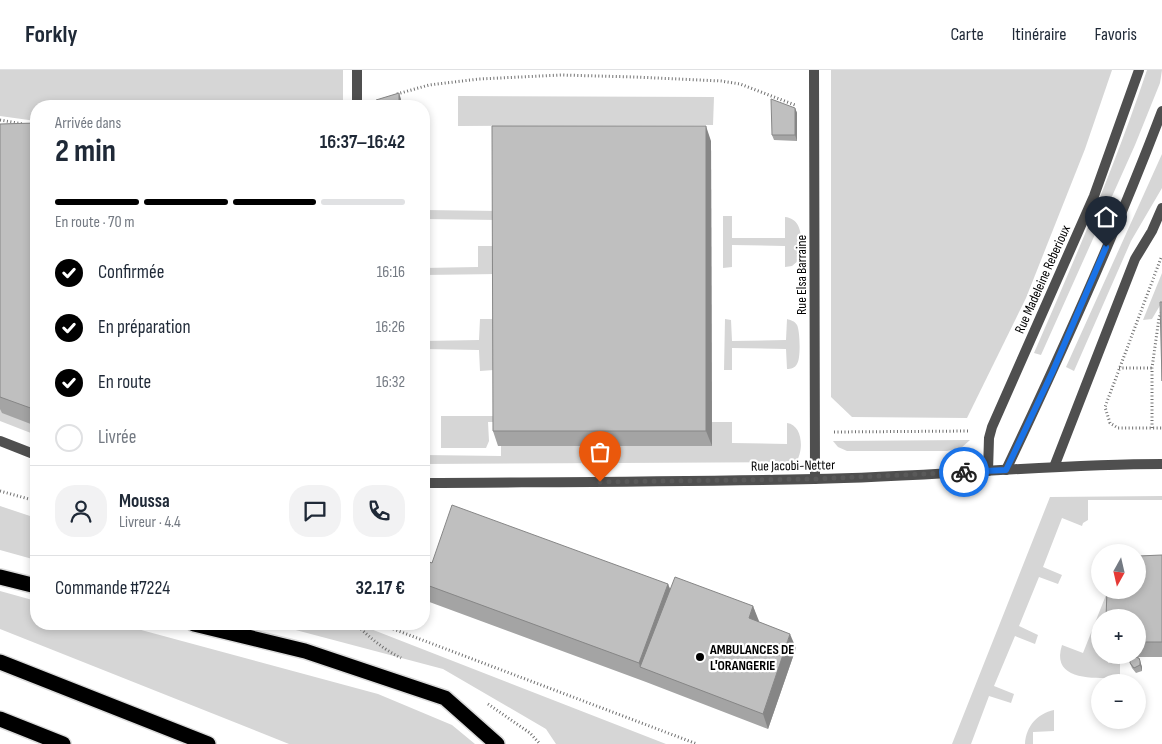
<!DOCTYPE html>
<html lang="fr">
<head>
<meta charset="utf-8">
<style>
	body { margin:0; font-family:"Sofia Sans Condensed",sans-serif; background:#f2f2f3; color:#1f2937; height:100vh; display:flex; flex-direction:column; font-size:19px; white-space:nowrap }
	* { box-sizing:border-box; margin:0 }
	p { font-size:16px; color:#747a83 }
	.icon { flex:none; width:28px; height:28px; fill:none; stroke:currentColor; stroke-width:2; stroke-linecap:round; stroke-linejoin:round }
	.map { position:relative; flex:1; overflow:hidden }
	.details { position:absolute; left:30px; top:30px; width:400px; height:530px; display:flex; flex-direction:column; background:#fff; border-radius:20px; box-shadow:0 2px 8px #0003 }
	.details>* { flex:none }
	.needle { width:32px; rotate:188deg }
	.fabs { position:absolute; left:1091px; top:474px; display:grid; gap:10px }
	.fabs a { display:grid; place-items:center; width:55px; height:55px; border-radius:50%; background:#fff; box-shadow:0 2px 8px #0003; font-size:25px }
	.pin { position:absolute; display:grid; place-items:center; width:42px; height:42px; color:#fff; margin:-51px -21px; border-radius:50% 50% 50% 0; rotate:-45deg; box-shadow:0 0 5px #0007 }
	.pin .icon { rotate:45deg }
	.courier { position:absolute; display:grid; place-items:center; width:50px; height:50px; margin:-25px; border:4px solid #1a73e8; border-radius:50%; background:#fff; color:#222; box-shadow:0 1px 6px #0007 }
	.summary em { font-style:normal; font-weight:700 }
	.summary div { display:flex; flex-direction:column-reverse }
	.summary { display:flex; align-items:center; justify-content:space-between; height:85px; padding:0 25px }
	h1 { font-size:32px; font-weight:700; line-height:38px }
	.bar { display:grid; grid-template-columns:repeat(4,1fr); gap:8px 5px; align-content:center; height:60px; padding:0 25px }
	.bar i { height:6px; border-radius:4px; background:#e0e1e3 }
	.bar .on { background:#000 }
	.bar p { grid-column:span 4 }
	.line { display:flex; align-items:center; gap:12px; padding:0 25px; border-top:1px solid #e0e1e3 }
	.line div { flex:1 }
	.round { display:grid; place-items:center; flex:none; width:52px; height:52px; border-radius:20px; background:#f2f2f3 }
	ol { padding:0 25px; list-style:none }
	li { display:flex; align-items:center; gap:15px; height:55px }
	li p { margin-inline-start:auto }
	li .icon { padding:5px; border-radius:50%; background:#000; color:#fff; stroke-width:4 }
	li:last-child { color:#747a83 }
	li i { width:28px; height:28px; border:2px solid #e0e1e3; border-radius:50% }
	header { display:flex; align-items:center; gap:30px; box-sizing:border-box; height:70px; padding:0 25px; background:#fff; border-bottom:1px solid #e0e1e3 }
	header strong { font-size:24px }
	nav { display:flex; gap:28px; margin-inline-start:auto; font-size:18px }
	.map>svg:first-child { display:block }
</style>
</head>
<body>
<header>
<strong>Forkly</strong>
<nav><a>Carte</a><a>Itinéraire</a><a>Favoris</a></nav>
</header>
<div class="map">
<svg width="1162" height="674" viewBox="0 0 1162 674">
	<rect width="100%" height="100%" fill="#fff"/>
	<g fill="#d6d6d6">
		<path d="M0,0H343V36H36V51L0,46Z"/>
		<path d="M831,0H1112L1085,79L1026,228L967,348L852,347L831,327Z"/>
		<path d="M1147,0H1162L1160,13L1135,75L1041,285L1034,283C1075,189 1115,96 1147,0Z"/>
		<path d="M458,26L714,27L713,55L458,56Z"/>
		<path d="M1162,84V118L1131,171L1074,301L1066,297Z"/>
		<path d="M424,140L498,141V150L424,149Z"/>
		<path d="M723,146H732V168H785V147C805,149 802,175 799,190L792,196L785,197V176L732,175V197L723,198Z"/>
		<path d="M478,176H498V204L424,205V198L478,197Z"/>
		<path d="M1162,203V232L1152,249L1143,250Z"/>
		<path d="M480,249H495L494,300L480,301L479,280L424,279V271L479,270Z"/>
		<path d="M725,249L731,250L732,271L786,270L787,249C790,250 795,251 797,255C800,260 801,289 797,294C795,298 791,299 787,299L786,279L732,278V300H724Z"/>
		<path d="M0,328L36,356V365L0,351Z"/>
		<path d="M441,346H498V352H488L489,371L486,378H441Z"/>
		<path d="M712,352H732V373L787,374V353C803,355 804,381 796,392L615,393L616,376Z"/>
		<path d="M970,370L961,378L947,381H847L838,377L833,371Z"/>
		<path d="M501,376H611L610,393L424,394V385L501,386Z"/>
		<path d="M1162,426V430H1088V450L1083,453L1082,456L1062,448L1043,497L1062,505L1058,514L1039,507L1019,556L1038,565L1035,574L1015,566L994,616L1014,624L1011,633L989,626L971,674H952L1050,427Z"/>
		<path d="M0,436L36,448V490L0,480Z"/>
		<path d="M1108,520V547L1100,548V585H1108V593H1120V608C1096,608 1050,612 1062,575L1083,583Z"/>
		<path d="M0,521L36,531V554H119L378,624L452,655L475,674H289L0,559Z"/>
		<path d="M273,554H358L666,674H556L546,659L443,599Z"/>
		<path d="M1054,640V661L1033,662V674H1025C1026,656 1037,644 1054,640Z"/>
	</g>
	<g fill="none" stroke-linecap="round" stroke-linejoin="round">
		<defs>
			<g id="highway">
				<path d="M0,507L36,516"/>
				<path d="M194,554L305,581L445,628L497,674"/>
				<path d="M0,592L208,674"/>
				<path d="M0,649L63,674"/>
			</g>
		</defs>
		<use href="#highway" stroke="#dbdbdb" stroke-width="18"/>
		<g stroke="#717171" stroke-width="3" stroke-dasharray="1 2.5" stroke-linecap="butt">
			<path d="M397,24L429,15L479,9L561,5L635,7L721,11L740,14L795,35"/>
			<path d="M0,50L23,54"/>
			<path d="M1161,188L1105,337L1110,353L1118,358H1162"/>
			<path d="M1119,298H1152"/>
			<path d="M1152,358V298L1159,248L1162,241"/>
			<path d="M834,362L970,361"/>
			<path d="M0,421L36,431"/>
			<path d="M356,554C370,568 383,579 401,588"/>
			<path d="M380,554L697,674"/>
			<path d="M488,634L530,663L540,674"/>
		</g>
		<path stroke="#4f4f4f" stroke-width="10" d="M1006,400C1062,282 1116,163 1162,41"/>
		<g stroke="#4f4f4f" stroke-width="10">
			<path d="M357,0V36"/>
			<path d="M814,0L815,409"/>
			<path d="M0,371L36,385"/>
			<path d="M1054,397L1135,189L1152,161L1162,138"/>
			<path d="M988,401L989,368L992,357L1094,126L1139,0"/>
			<path d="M424,413C554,412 684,412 814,409C930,407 1046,394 1162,394"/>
		</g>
		<use href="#highway" stroke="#000" stroke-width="15"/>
	</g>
	<g fill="#a4a4a4">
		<path d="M795,38L797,43V71L774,70L772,65Z"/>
		<path d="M36,53V356L2,343L0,339V54Z"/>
		<path d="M711,71L712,376H498L493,361Z"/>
		<path d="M1162,485V587H1135L1140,591L1142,597V601L1136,603L1132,598L1130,593V587H1112L1111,585H1138V548Z"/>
		<path d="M424,490L432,493L668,514L670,519L753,536L758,551L796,578L768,659L646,612L424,530Z"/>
	</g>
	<g fill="#868686">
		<path d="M399,23L401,29V36H399Z"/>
		<path d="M795,38L797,43V71L795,65Z"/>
		<path d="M706,56L711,71L712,376L706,361Z"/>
		<path d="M668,514L675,532L640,597L639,593Z"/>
		<path d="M753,536L759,551L754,563L749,548Z"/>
		<path d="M790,564L796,578L768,659L763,644Z"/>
		<path d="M1140,591L1142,597V601L1140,595Z"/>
	</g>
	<g fill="#bfbfbf" stroke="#868686">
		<path d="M399,23V36H376V30Z"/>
		<path d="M771,29L795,38V65H772Z"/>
		<path d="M36,53V340L0,327V54Z"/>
		<path d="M492,56H706V361H493Z"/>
		<path d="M1160,232H1162V311Z"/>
		<path d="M452,435L668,514L639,593L424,514V490L432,493Z"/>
		<path d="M1162,485V572H1138V548H1106L1107,520H1138V486Z"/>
		<path d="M675,507L753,536L749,548L790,564L763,644L640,597Z"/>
		<path d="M1130,586L1139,588L1140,591V595L1134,598L1130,593Z"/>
	</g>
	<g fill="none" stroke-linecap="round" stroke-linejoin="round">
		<path stroke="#595959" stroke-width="5" stroke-dasharray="0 9" d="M600,412L815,409L964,402"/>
		<path stroke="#1a73e8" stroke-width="6" d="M964,402L1006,400L1052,303L1106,177"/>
	</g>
	<circle fill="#000" stroke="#fff" stroke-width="2" cx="700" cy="587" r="5"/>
	<g text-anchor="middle" stroke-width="4.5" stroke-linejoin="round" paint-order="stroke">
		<g font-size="14" fill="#000" stroke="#fff">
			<text transform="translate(801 205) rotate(-90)" y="5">Rue Elsa Barraine</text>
			<text transform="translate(1042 209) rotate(-66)" y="5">Rue Madeleine Reberioux</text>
			<text transform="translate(793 395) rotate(-1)" y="5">Rue Jacobi-Netter</text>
		</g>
		<g font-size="14" font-weight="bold" fill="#000" stroke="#fff" text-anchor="start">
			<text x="710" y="584">AMBULANCES DE<tspan x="710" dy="16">L'ORANGERIE</tspan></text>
		</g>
	</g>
</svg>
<div class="fabs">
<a><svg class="needle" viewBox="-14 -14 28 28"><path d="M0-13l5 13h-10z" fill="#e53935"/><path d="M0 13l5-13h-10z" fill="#747a83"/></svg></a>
<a>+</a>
<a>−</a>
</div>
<div class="pin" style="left:600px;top:412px;background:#ea580c"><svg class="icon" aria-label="bag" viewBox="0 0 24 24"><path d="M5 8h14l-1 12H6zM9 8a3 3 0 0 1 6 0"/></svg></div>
<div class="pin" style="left:1106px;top:177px;background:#1f2937"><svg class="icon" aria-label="home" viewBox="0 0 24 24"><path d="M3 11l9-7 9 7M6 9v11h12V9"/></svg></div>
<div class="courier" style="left:964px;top:402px"><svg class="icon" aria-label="bike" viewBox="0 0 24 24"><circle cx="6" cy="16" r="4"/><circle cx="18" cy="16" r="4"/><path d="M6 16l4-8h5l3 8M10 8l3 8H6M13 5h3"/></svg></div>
<section class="details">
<div class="summary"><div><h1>2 min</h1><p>Arrivée dans</p></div><em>16:37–16:42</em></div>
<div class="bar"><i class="on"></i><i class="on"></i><i class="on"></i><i></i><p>En route · 70 m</p></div>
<ol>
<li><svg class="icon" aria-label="check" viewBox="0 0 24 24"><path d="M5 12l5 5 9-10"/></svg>Confirmée<p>16:16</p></li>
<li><svg class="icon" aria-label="check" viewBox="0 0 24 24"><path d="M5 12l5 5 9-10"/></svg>En préparation<p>16:26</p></li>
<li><svg class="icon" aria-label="check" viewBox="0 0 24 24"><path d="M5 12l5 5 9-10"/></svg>En route<p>16:32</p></li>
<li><i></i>Livrée</li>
</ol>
<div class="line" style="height:90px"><a class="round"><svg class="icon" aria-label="person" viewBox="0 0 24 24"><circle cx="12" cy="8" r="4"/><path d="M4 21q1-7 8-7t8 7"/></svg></a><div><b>Moussa</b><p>Livreur · 4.4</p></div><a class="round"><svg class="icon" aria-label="chat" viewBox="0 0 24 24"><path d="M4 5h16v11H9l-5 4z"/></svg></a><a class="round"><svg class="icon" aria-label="phone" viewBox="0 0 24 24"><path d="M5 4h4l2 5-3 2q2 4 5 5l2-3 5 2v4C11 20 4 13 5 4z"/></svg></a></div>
<div class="line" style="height:65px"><div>Commande #7224</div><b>32.17 €</b></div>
</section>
</div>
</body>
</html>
